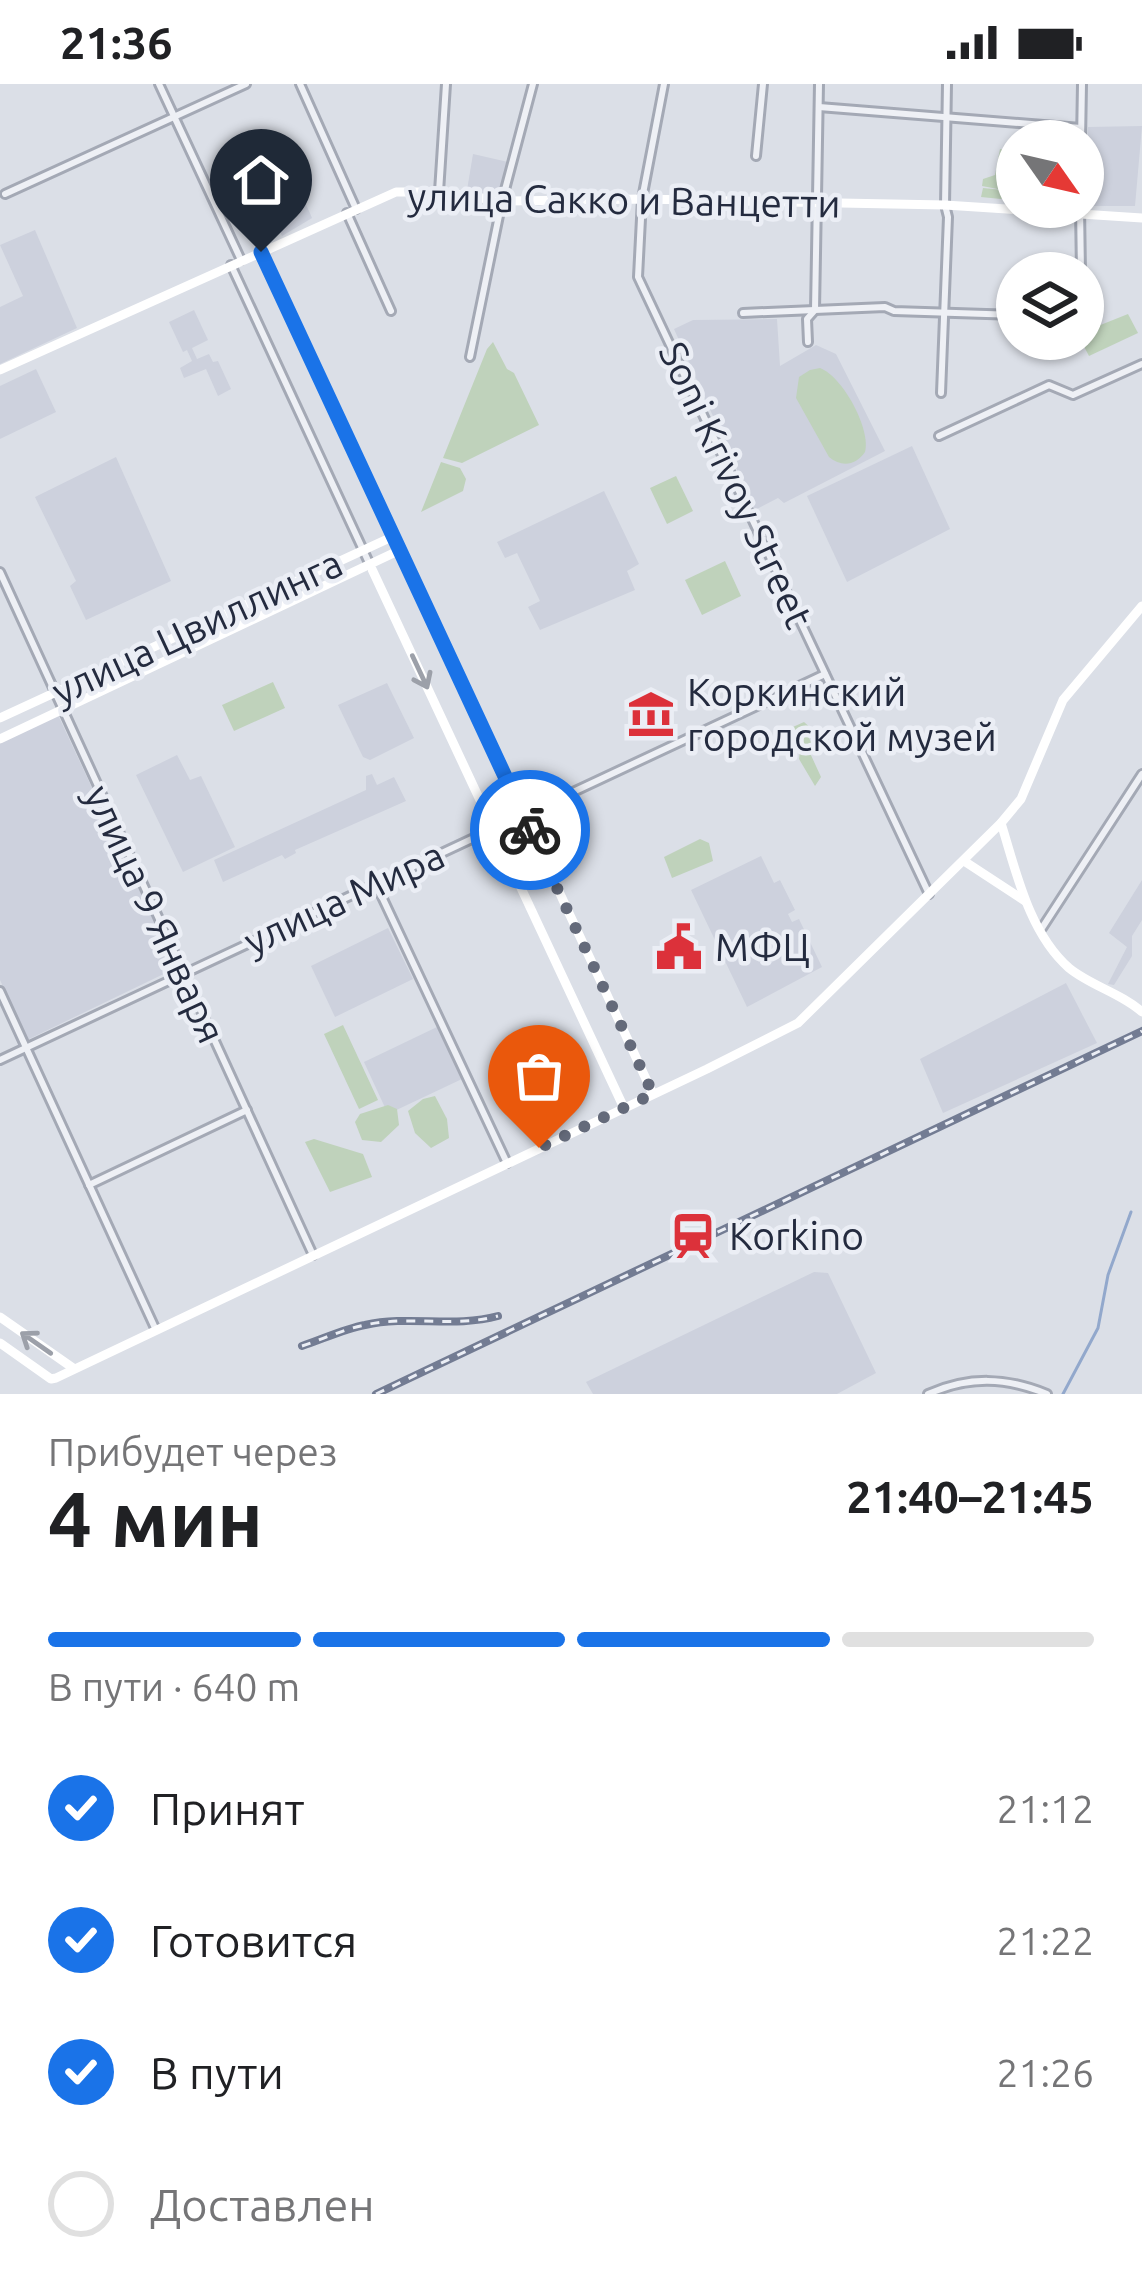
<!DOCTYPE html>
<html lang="ru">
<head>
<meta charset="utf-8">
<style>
	body { margin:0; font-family:Ubuntu,sans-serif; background:#f6f6f6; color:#202124; height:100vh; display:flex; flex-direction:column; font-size:45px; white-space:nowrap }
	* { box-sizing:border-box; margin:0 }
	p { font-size:39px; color:#757577 }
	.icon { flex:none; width:66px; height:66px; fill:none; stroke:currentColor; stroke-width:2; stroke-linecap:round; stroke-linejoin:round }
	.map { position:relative; height:1310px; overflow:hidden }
	.side { display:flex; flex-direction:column; background:#fff; flex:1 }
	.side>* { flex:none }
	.needle { width:78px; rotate:124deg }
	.fabs { position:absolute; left:996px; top:36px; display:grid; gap:24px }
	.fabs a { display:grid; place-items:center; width:108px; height:108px; border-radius:50%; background:#fff; box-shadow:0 3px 9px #0004; font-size:60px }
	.pin { position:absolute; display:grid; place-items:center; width:102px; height:102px; color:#fff; margin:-123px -51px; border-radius:50% 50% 50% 0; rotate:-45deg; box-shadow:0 0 12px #0007 }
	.pin .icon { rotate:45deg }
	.courier { position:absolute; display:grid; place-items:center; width:120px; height:120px; margin:-60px; border:9px solid #1a73e8; border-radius:50%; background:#fff; color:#222; box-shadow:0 3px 15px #0007 }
	.headline em { font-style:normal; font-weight:600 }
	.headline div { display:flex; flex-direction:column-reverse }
	.headline { display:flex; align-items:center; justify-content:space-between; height:204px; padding:0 48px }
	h1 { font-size:78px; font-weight:600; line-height:90px }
	.bar { display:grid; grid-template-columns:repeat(4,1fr); gap:18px 12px; align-content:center; height:144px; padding:0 48px }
	.bar i { height:15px; border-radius:9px; background:#e0e0e0 }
	.bar .on { background:#1a73e8 }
	.bar p { grid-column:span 4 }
	ol { padding:0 48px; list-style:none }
	li { display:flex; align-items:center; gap:36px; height:132px }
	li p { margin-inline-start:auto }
	li .icon { padding:12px; border-radius:50%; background:#1a73e8; color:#fff; stroke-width:4 }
	li:last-child { color:#757577 }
	li i { width:66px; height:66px; border:6px solid #e0e0e0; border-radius:50% }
	.status { display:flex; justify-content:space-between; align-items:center; height:84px; padding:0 60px; background:#fff; direction:ltr }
	.status svg { height:33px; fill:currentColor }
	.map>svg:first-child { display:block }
</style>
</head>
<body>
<div class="status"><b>21:36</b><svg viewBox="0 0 49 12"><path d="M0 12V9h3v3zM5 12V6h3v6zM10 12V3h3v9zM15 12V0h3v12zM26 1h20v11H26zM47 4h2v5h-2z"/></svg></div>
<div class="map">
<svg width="1142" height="1310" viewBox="0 0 1142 1310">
	<rect width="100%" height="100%" fill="#dbdfe7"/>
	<g fill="#cdd1dd">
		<path d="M1142,42L1135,122H1088V43Z"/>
		<path d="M278,57L312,134L282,152L244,73Z"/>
		<path d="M473,70L508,78L499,113L467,106Z"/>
		<path d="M35,146L77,244L0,280V223L23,212L0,161Z"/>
		<path d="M194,226L208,256L192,264L197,275L209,270L213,278L218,277L231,305L218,312L206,285L184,294L180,284L192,277L187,266L183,268L169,238Z"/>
		<path d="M777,235L780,282L816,261L836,270L885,367L784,419L778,414L755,426L674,245L693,236Z"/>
		<path d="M36,285L56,328L0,355V302Z"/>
		<path d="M912,362L950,445L847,498L807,412Z"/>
		<path d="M116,373L171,497L86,536L70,502L76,497L35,413Z"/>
		<path d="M604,407L639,480L627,487L635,506L540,546L528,523L540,517L517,469L505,474L497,458Z"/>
		<path d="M387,599L414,654L370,676L363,673L338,621Z"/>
		<path d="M58,631L176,884L27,956L0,896V658Z"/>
		<path d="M177,671L190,696L201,692L235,763L183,788L136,691Z"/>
		<path d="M372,690L377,701L394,693L406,717L295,766L296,769L285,775L282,771L223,798L214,776L366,706V692Z"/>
		<path d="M761,772L774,799L780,796L795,826L788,830L792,838L799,835L822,883L747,923L691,806Z"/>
		<path d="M1142,796V836L1132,852V872L1114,901L1108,900L1127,863L1109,849Z"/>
		<path d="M388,844L413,895L335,933L311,882Z"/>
		<path d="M1066,899L1097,959L943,1029L920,975Z"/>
		<path d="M437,943L462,995L388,1030L364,978Z"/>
		<path d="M814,1188L828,1189L876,1289L837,1310H593L586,1298Z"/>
	</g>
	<g fill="#bfd2bb">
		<path d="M1000,65L1017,69L1011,107L1001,115L981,113L983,104L1003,106L982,102L983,95L995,91Z"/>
		<path d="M1128,230L1138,249L1089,272L1080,255L1083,248Z"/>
		<path d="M493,258L507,285L514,289L539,341L462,379L443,374L487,265Z"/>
		<path d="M820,284C843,293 871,345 865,368C856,381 842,384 829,373L796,314L799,293L810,286Z"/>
		<path d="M441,378L460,384L466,395L463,407L421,428Z"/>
		<path d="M676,392L693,427L667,440L650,404Z"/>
		<path d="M725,477L741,512L702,531L685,496Z"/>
		<path d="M273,598L285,624L234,647L222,621Z"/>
		<path d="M804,638L813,646L807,649L812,661L804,665L810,669L821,693L815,702L799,675L800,667L791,671L775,651Z"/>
		<path d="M700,755L709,759L713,777L672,794L664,773Z"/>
		<path d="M343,941L378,1016L359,1025L324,950Z"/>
		<path d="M435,1012L447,1035L449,1054L431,1064L415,1049L408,1027L423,1015Z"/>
		<path d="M388,1021L397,1025L399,1041L381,1058L362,1056L355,1038L360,1030Z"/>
		<path d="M314,1055L363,1070L372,1093L330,1108L305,1058Z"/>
	</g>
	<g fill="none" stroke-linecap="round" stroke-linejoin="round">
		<path stroke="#92a8cc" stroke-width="3" d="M1063,1310L1098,1244L1108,1191L1131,1128"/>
		<defs>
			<g id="street">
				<path d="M159,0L241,176"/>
				<path d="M300,0L356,125"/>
				<path d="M664,0L642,115L638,193L929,810"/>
				<path d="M819,23L1081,44"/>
				<path d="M1081,57L1082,0"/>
				<path d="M756,72L763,0"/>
				<path d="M439,108L446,0"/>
				<path d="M5,110L246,0"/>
				<path d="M1080,123L1081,189"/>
				<path d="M347,129L391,227"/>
				<path d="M261,168L394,452"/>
				<path d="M231,181L370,481"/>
				<path d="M743,229L885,223L894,227L1017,231"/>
				<path d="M808,258L807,235L815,226L819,0"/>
				<path d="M470,273L502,117L533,0"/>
				<path d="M941,309L948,133L945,121L947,0"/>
				<path d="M939,352L1049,301L1073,311L1142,280"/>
				<path d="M0,488L313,1171"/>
				<path d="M524,731L825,590"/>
				<path d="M376,800L507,1079"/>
				<path d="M1042,844L1142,690"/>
				<path d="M0,907L155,1244"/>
				<path d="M0,976L493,745"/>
				<path d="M89,1101L247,1026"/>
				<path d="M928,1310C969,1292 1006,1293 1047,1310"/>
			</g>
		</defs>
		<use href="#street" stroke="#a4a9b5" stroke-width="12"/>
		<use href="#street" stroke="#eef0f5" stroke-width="6"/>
		<g stroke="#fff" stroke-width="9">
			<path d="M0,286L396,108H439L502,117L642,115L945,121L1142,134"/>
			<path d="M370,481L624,1024"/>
			<path d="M0,634L394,452L653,1010"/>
			<path d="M0,655L400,466"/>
			<path d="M1001,739C1016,787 1029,849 1069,884C1091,902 1121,909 1142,928"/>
			<path d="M964,777L1025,817"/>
			<path d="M0,1233L73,1284"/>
			<path d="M0,1259L51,1295L56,1294L707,985L798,939L1001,739L1021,715L1063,616L1142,522"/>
		</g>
		<defs>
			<g id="rail">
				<path d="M302,1262C323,1255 344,1245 365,1241C410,1231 454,1244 498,1232"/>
				<path d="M376,1310L1142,947"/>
			</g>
		</defs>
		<use href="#rail" stroke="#737c93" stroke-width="8"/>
		<use href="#rail" stroke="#ebeef5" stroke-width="3" stroke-dasharray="9" stroke-linecap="butt"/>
	</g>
	<defs><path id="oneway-shaft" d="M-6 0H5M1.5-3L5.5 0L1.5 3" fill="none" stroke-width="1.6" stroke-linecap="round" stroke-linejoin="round" transform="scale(3)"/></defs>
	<g stroke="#9ca0a9">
		<use href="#oneway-shaft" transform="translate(420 588) rotate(65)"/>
		<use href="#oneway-shaft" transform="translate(36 1259) rotate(-145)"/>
	</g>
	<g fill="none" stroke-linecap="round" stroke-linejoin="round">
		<path stroke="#646a7a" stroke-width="12" stroke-dasharray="0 21.6" d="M530,746L653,1010L539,1064"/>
		<path stroke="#1a73e8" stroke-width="15" d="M261,168L530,746"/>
	</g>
	<defs>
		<symbol id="museum-bare" viewBox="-9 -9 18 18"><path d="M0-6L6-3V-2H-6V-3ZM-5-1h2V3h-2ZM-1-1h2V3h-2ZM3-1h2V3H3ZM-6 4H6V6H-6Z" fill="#dc313a" stroke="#ebeef5" stroke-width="2.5" paint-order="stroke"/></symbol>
		<symbol id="civic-bare" viewBox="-9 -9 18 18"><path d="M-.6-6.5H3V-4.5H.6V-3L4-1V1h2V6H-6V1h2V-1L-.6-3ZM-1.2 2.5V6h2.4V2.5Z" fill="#dc313a" stroke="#ebeef5" stroke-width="2.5" paint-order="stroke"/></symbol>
		<symbol id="station-bare" viewBox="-9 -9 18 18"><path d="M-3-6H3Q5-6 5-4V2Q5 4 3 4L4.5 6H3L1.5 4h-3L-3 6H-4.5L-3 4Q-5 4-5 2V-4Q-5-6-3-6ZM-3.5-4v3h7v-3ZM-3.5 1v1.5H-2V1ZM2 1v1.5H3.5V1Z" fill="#dc313a" stroke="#ebeef5" stroke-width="2.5" paint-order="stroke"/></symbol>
	</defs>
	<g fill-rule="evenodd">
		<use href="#museum-bare" x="618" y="597" width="66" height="66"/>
		<use href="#civic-bare" x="646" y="830" width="66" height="66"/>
		<use href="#station-bare" x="660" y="1119" width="66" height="66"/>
	</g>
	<g text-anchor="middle" stroke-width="9" stroke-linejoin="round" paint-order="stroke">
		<g font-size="39" fill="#242b3f" stroke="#ebeef5">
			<text transform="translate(624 116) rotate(1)" y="14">улица Сакко и Ванцетти</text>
			<text transform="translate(736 401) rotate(65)" y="14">Soni Krivoy Street</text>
			<text transform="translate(197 543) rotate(-25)" y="14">улица Цвиллинга</text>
			<text transform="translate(344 814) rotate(-25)" y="14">улица Мира</text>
			<text transform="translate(155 830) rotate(65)" y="14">улица 9 Января</text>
		</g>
		<g font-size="39" fill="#242b3f" stroke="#ebeef5" text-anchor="start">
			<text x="687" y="622">Коркинский<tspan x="687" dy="45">городской музей</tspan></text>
			<text x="715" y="877">МФЦ</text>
			<text x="729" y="1166">Korkino</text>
		</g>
	</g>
</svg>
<div class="fabs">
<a><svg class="needle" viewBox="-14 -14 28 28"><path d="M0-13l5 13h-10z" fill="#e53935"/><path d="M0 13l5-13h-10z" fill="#757577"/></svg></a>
<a><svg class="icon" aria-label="layers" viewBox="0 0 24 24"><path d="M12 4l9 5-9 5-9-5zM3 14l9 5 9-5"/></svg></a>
</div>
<div class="pin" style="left:539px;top:1064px;background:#ea580c"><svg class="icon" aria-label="bag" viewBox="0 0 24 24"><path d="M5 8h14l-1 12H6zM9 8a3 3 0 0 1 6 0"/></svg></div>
<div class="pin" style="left:261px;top:168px;background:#1f2937"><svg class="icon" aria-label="home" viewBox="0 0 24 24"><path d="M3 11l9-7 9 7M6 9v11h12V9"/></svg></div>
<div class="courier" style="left:530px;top:746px"><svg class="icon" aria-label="bike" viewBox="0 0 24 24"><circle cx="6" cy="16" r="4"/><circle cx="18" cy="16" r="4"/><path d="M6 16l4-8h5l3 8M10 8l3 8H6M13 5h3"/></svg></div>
</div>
<section class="side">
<div class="headline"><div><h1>4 мин</h1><p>Прибудет через</p></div><em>21:40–21:45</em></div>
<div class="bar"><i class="on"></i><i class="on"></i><i class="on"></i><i></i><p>В пути · 640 m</p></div>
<ol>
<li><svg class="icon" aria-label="check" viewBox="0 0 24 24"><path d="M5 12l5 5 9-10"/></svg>Принят<p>21:12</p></li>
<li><svg class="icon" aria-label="check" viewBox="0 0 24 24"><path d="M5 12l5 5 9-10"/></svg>Готовится<p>21:22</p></li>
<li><svg class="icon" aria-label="check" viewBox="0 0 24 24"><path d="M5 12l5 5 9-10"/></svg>В пути<p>21:26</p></li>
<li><i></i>Доставлен</li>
</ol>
</section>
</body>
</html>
